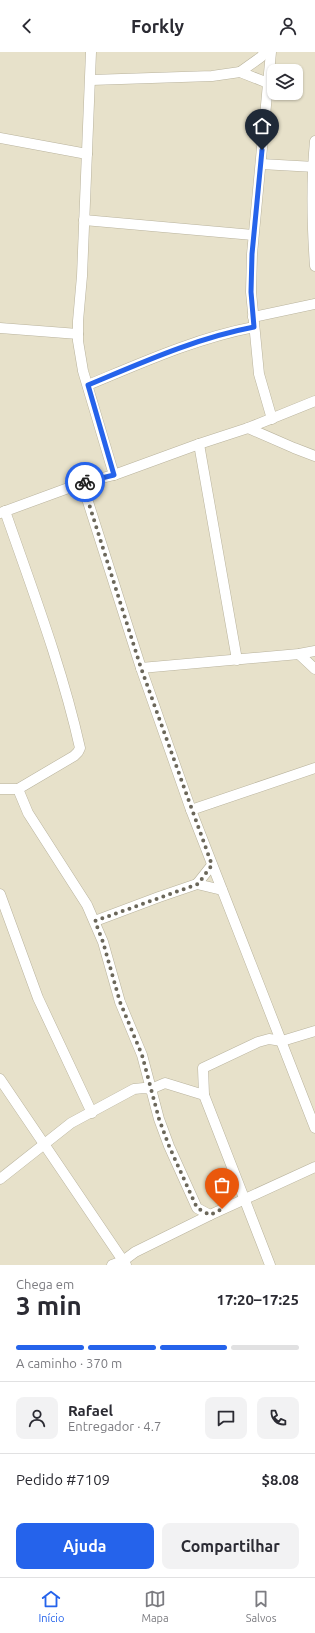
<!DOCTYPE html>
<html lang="pt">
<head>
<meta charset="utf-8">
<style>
	body { margin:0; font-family:Ubuntu,sans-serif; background:#f2f2f3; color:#2b2b33; height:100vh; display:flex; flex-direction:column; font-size:15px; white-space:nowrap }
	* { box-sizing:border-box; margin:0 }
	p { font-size:13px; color:#7c7c81 }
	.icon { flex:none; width:22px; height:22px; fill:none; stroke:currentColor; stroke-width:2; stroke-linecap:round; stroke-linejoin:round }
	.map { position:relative; height:1213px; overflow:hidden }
	.details { display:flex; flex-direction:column; background:#fff; flex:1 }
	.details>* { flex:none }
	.controls { position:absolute; left:267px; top:12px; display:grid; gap:8px }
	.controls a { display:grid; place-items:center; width:36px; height:36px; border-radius:8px; background:#fff; box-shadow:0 1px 3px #0004; font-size:20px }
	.pin { position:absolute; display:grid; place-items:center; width:34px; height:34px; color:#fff; margin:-41px -17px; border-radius:50% 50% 50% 0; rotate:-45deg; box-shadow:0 0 4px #0007 }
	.pin .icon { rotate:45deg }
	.courier { position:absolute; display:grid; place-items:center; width:40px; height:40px; margin:-20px; border:3px solid #2563eb; border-radius:50%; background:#fff; color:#222; box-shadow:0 1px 5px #0007 }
	.headline em { font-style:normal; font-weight:700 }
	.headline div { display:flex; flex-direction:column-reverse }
	.headline { display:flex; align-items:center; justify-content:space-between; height:68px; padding:0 16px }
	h1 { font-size:26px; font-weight:700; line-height:30px }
	.bar { display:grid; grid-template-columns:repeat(4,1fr); gap:6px 4px; align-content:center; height:48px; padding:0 16px }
	.bar i { height:5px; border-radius:3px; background:#e1e1e2 }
	.bar .active { background:#2563eb }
	.bar p { grid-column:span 4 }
	.line { display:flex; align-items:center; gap:10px; padding:0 16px; border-top:1px solid #e1e1e2 }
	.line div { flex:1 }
	.round { display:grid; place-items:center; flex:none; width:42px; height:42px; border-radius:8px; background:#f2f2f3 }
	.button { display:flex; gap:8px; margin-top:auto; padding:8px 16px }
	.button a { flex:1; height:46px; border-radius:8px; background:#2563eb; color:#fff; font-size:16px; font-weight:700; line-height:46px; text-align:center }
	.button a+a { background:#f2f2f3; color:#2b2b33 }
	header { display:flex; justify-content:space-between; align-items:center; height:52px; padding:0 16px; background:#fff; font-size:18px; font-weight:700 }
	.menu { display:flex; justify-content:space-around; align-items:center; height:56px; border-top:1px solid #e1e1e2; background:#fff; font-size:11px; color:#7c7c81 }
	.menu a { display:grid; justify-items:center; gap:2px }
	.menu .active { color:#2563eb }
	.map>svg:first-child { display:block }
</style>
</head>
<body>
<header><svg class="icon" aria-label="back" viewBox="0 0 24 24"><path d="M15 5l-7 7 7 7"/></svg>Forkly<svg class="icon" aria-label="person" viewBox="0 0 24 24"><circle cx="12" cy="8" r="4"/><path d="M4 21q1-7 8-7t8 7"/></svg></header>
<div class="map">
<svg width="315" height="1213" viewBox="0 0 315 1213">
	<rect width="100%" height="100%" fill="#e7e1ca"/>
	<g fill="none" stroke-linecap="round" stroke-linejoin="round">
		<defs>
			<g id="street">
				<path d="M91,0L82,224L78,269V289L83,319L114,423"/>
				<path d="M271,0L252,202L251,240L259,322L272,367"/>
				<path d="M240,20L261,5L265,0"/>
				<path d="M91,28L212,24L240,20L268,31"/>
				<path d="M0,86L87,102"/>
				<path d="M315,89C311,131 312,172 315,214"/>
				<path d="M261,112L315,115"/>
				<path d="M84,168L253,183"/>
				<path d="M253,265L315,252"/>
				<path d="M0,276L78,282"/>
				<path d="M88,333C141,311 196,286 254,275"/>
				<path d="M248,376L294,396L315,404"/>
				<path d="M199,392L237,608"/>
				<path d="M82,431L141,616L191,758L315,1076"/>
				<path d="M0,461L82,431L114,423L199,392L248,376L315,349"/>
				<path d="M299,602L315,617"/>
				<path d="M141,616L299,602L315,599"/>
				<path d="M0,737H18L74,704L78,700L80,696C62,615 32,537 5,459"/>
				<path d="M18,737L28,761L87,853L103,890L120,950L142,1003L159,1067L169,1094L197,1156L210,1163"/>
				<path d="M191,758L315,716"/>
				<path d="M197,832L212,813"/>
				<path d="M0,842L38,946L92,1061"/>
				<path d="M95,869L159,845L197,832L222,838"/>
				<path d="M0,1027L126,1213"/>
				<path d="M204,1043L270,1213"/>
				<path d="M0,1127L71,1071L134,1037L144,1036L151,1037L165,1031L204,1043L203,1016L258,990L269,987L282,989L315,979"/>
				<path d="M112,1213L123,1209L135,1200L210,1163L315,1115"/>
			</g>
		</defs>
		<use href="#street" stroke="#b9b39d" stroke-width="11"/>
		<use href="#street" stroke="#fff" stroke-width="10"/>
	</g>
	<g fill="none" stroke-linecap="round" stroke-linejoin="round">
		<path stroke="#6b675a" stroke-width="4" stroke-dasharray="0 7.2" d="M85,430H82L141,616L212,813L198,832L95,869L103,890L120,950L142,1003L159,1067L169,1094L197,1156L210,1163L222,1157"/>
		<path stroke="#2563eb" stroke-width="5" d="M85,430L114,423L88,333C141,311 196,286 254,275L251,240L252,202L262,98"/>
	</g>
</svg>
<div class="controls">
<a><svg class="icon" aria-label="layers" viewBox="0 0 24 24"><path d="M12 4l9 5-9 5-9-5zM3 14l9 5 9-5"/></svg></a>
</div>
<div class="pin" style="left:222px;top:1157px;background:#ea580c"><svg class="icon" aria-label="bag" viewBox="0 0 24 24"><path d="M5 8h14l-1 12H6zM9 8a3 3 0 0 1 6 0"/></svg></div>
<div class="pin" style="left:262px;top:98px;background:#1f2937"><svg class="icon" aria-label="home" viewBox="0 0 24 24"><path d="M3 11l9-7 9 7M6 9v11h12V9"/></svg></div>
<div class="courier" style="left:85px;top:430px"><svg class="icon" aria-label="bike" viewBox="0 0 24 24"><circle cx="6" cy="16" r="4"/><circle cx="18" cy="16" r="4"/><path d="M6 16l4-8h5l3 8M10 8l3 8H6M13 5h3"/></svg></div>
</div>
<section class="details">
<div class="headline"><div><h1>3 min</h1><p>Chega em</p></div><em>17:20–17:25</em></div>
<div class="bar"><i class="active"></i><i class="active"></i><i class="active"></i><i></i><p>A caminho · 370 m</p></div>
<div class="line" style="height:72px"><a class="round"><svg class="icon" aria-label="person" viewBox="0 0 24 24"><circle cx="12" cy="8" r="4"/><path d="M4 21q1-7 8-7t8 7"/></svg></a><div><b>Rafael</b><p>Entregador · 4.7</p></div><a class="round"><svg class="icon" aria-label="chat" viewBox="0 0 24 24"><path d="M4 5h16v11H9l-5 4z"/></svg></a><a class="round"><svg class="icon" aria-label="phone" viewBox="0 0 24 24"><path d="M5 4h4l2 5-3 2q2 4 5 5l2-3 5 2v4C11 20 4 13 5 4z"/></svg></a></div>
<div class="line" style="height:52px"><div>Pedido #7109</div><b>$8.08</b></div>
<div class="button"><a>Ajuda</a><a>Compartilhar</a></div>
</section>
<nav class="menu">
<a class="active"><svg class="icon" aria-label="home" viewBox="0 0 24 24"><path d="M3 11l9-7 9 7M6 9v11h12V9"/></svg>Início</a>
<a><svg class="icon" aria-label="map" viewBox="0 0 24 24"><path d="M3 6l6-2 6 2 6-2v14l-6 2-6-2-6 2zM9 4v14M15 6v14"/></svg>Mapa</a>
<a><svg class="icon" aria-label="saved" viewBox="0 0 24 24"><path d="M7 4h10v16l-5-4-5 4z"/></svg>Salvos</a>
</nav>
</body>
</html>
